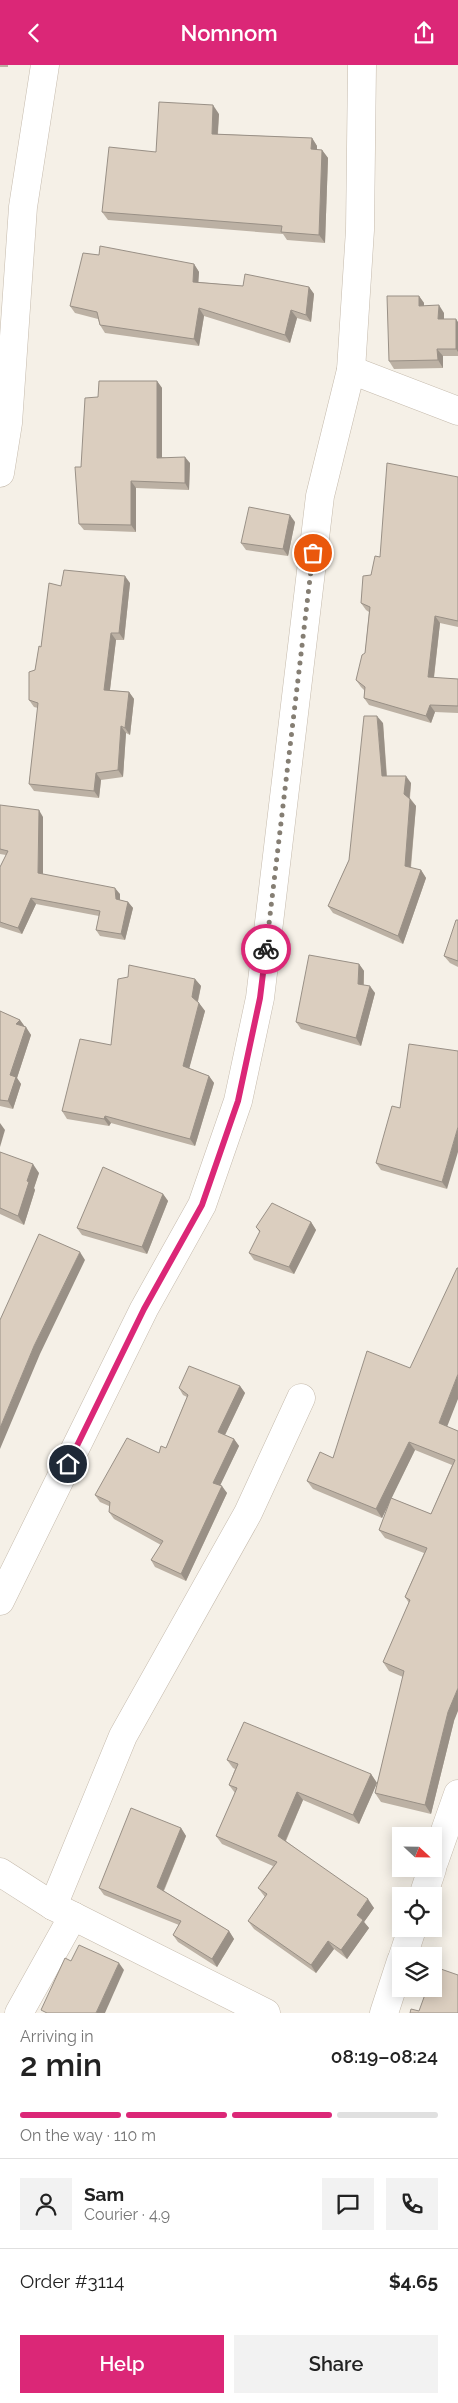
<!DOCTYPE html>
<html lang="en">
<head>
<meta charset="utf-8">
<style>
	body { margin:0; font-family:Raleway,sans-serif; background:#f2f2f2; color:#222; height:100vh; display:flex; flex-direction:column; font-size:19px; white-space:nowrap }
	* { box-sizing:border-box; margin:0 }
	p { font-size:16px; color:#767676 }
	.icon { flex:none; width:28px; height:28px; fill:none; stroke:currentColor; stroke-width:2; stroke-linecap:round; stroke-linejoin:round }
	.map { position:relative; height:1948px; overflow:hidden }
	.side { display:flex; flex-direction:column; background:#fff; flex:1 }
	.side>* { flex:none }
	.needle { width:32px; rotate:112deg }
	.tools { position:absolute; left:392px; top:1762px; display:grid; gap:10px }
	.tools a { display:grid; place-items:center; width:50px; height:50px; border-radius:0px; background:#fff; box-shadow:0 2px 12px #0003; font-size:25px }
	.pin { position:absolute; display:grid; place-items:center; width:42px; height:42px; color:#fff; margin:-21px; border:2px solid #fff; border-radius:50%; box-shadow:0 1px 5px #0007 }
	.courier { position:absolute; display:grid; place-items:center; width:50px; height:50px; margin:-25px; border:4px solid #db2777; border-radius:50%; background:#fff; color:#222; box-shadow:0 1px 6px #0007 }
	.summary em { font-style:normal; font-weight:600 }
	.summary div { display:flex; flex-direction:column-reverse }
	.summary { display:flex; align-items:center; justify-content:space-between; height:85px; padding:0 20px }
	h1 { font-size:32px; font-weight:600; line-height:38px }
	.bar { display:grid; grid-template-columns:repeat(4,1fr); gap:8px 5px; align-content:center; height:60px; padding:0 20px }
	.bar i { height:6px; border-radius:4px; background:#e0e0e0 }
	.bar .current { background:#db2777 }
	.bar p { grid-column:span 4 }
	.line { display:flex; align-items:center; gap:12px; padding:0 20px; border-top:1px solid #e0e0e0 }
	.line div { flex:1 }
	.round { display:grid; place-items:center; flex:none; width:52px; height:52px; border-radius:0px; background:#f2f2f2 }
	.primary-button { display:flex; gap:10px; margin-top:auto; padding:10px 20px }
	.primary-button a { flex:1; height:58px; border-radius:0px; background:#db2777; color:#fff; font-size:20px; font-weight:600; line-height:58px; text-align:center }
	.primary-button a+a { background:#f2f2f2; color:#222 }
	header { display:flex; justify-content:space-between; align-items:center; height:65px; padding:0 20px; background:#db2777; color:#fff; font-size:22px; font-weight:600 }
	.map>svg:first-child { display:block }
</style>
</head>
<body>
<header><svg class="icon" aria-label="back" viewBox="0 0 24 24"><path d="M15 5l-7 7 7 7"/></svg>Nomnom<svg class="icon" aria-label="share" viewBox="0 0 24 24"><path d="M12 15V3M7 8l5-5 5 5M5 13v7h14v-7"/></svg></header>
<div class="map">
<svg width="458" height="1948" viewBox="0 0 458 1948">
	<rect width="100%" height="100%" fill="#f5f0e7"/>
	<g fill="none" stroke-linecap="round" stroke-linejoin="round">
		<defs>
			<g id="street">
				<path d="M351,305L458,346"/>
				<path d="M0,408L8,358L23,142L45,0"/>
				<path d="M0,1536L144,1244L202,1140L238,1036L260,933L320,431L351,305L360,165L362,0"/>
				<path d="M434,1797L458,1729"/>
				<path d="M0,1807L53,1841L266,1948"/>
				<path d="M423,1831L432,1804"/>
				<path d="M53,1841L123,1671L248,1448L301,1333"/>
				<path d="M403,1891L412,1864"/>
				<path d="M19,1948L73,1851"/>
				<path d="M384,1948L401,1896"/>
			</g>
		</defs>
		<use href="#street" stroke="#c5baac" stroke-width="29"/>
		<use href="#street" stroke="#fff" stroke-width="28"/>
	</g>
	<g fill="#bcb1a4" fill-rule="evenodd">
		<rect x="0" y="0" width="8" height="2"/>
		<path d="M219,49L218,69L312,73L317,81V85H322L328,93L325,178L287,175L283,169L108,155L102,147L156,87Z"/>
		<path d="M99,190L194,199L199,207L198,217L243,221L309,222L314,229L311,257L297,253L290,278L204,251L199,281L105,268L100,260L98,254L75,248L70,241Z"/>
		<path d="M419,231L424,238V241L444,248V254L458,257V291H443V303L394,304L389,296Z"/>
		<path d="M157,316L162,323V392L190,398L189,425L136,423V467L84,465L79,459L81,402L98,332Z"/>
		<path d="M458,412V562L440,558L434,613L458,614V648L435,647L431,658L369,640L364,633V625L361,622L356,615L365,588L369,547L366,545L361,538L371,510L380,492Z"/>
		<path d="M295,457L288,491L246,485L241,478Z"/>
		<path d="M130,518L124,575H116L110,625L129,627L134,634L130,670L126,668L123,712L101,715L99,733L34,726L29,719L38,643L34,642L29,635L41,582L61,521Z"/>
		<path d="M383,658L387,711L411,718L410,733L416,741L411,803L421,805L426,813L403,879L333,848L328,841L349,795Z"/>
		<path d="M0,742L43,752V809L120,829V835L128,837L133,843L125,875L100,871L96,865L99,851L36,839L22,869L0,862V802L6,790L0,789Z"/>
		<path d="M458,855V902L450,898L444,891Z"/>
		<path d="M359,899L364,906V920L375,928L361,981L301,964L296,957Z"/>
		<path d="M195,914L201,921L198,937L205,946L189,1003L209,1011L214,1018L195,1081L111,1058L109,1061L67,1054L62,1046L111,980Z"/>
		<path d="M0,946L20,955L31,970L17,1013L21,1019L13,1044L0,1041Z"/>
		<path d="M400,1043L447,1124L381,1105L376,1098Z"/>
		<path d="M0,1087L39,1108L34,1123L35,1125L24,1160L0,1149Z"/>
		<path d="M163,1129L168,1136L147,1189L82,1170L77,1163Z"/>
		<path d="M311,1157L316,1165L294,1209L254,1195L249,1188L260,1168L256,1162Z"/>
		<path d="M240,1321L245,1328L225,1370L234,1374L239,1381L220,1420L227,1428L186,1516L155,1502L151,1495L161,1480L114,1454L109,1447V1441L100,1437L95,1430L166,1383L187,1332L183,1330L179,1323Z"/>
		<path d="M447,1362L458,1366L454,1656L431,1749L381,1737L375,1728L403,1612L389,1606L383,1597L409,1538L405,1532L424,1488L385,1473L379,1465L391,1434L382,1453L313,1424L307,1416L333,1393ZM415,1385L452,1400L431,1449L391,1433Z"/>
		<path d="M227,1695L371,1709L377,1718L359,1759L303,1735L286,1776L374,1843L364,1857L369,1863L347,1894L334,1884L316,1908L254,1864L248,1856L265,1832L258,1823L273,1801L222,1779L216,1771L235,1728L229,1720L235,1704L233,1703Z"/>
		<path d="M181,1763L186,1771L164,1826L229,1866L234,1874L217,1902L178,1877L173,1870L179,1860L104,1830L99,1823Z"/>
	</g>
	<g fill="#999086">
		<path d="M213,40L219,49L217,77L212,69Z"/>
		<path d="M312,73L317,81V92L311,84Z"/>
		<path d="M322,85L328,93L325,178L319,170Z"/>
		<path d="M194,199L199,207L198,224L193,217Z"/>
		<path d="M309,222L314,229L311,257L306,250Z"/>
		<path d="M419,231L424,238V248L419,241Z"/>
		<path d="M439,240L444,248V261L438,254Z"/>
		<path d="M199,243L204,251L199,281L194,274Z"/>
		<path d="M291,245L297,253L290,278L285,270Z"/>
		<path d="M456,254L458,257V287L456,284Z"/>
		<path d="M437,284L443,291V303L438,295Z"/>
		<path d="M157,316L162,323V399L157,393Z"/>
		<path d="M185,392L190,398L189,425L185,418Z"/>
		<path d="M131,416L136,423V467L131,460Z"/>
		<path d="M290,450L295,457L288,491L283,484Z"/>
		<path d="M125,511L130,518L124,575L119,568Z"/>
		<path d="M435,551L440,558L433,619L428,612Z"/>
		<path d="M111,568L116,575L109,632L104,625Z"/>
		<path d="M129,627L134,634L130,670L125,663Z"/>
		<path d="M430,640L435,647L431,658L426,651Z"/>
		<path d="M377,651L383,658L387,718L382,711Z"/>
		<path d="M121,661L126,668L123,712L118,705Z"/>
		<path d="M96,708L101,715L99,733L94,726Z"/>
		<path d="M406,711L411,718L409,737L404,729Z"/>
		<path d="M410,734L416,741L410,808L405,801Z"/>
		<path d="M39,745L43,752V814L38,808Z"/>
		<path d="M421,805L426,813L403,879L398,871Z"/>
		<path d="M115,823L120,829V840L116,834Z"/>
		<path d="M31,833L36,839L22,869L18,863Z"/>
		<path d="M128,837L133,843L125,875L121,869Z"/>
		<path d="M359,899L364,906L363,927L358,919Z"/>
		<path d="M195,914L201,921L197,939L192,932Z"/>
		<path d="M370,921L375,928L361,981L356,973Z"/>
		<path d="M199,938L205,946L188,1008L183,1001Z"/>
		<path d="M20,955L25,962L16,959Z"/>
		<path d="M26,962L31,970L17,1013L21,1019L13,1044L8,1036L10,1010Z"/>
		<path d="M209,1011L214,1018L195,1081L190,1074Z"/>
		<path d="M105,1051L111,1058L109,1061L104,1054Z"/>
		<path d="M0,1058L5,1065L0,1082Z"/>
		<path d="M458,1062V1087L447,1124L442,1117Z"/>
		<path d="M33,1099L39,1108L34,1123L35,1125L24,1160L18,1151L27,1116Z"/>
		<path d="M163,1129L168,1136L147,1189L142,1182Z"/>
		<path d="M311,1157L316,1165L294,1209L289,1202Z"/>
		<path d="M80,1187L85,1195L40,1289L0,1384V1363L34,1281Z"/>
		<path d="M458,1309V1334L445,1367L439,1358Z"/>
		<path d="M240,1321L245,1328L223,1374L218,1367Z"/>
		<path d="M234,1374L239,1381L218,1425L213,1418Z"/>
		<path d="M409,1377L415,1385L382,1453L376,1444Z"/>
		<path d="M222,1421L227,1428L186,1516L181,1509Z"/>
		<path d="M458,1623V1646L454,1656L431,1749L425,1740L448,1647Z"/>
		<path d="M371,1709L377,1718L359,1759L353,1750Z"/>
		<path d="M297,1727L303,1735L284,1779L278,1771Z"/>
		<path d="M181,1763L186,1771L162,1829L157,1822Z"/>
		<path d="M368,1834L374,1843L364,1857L369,1863L347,1894L341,1885L357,1850Z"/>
		<path d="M229,1866L234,1874L217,1902L212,1894Z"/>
		<path d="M328,1876L334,1884L316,1908L311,1900Z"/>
		<path d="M119,1898L124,1905L105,1948H96Z"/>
	</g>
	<g fill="#dbcebf" stroke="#999086">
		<path d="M159,37L213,40L212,69L312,73L311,84L322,85L319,170L281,167L282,161L102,147L109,82L156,87Z"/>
		<path d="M100,181L194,199L193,217L243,221L245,209L309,222L306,250L291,245L285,270L199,243L194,274L100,260L97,247L70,241L83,188L99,190Z"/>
		<path d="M387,231H419V241L439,240L438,254H456V284H437L438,295L389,296Z"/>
		<path d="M99,316H157V393L185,392V418L131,416V460L79,459L75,402H81L85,333L98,332Z"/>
		<path d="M387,398L458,412V556L435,551L428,612L458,614V641L430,640L426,651L364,633L365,622L356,615L362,590L365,588L370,542L361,538L363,511L371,510L375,491L380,492Z"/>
		<path d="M249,442L290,450L283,484L241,478Z"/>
		<path d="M64,505L125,511L119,568H111L104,625L129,627L125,663L121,661L118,705L96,708L94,726L29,719L38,638L29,635V607L35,605L39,581L41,582L49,518L61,521Z"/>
		<path d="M364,651H377L382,711H406L404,729L410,734L405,801L421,805L398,871L328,841L349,795Z"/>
		<path d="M0,740L39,745L38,808L115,823L116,834L128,837L121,869L96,865L100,846L31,833L18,863L0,857V802L8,786L0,784Z"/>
		<path d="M456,855H458V896L444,891Z"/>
		<path d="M309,890L359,899L358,919L370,921L356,973L296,957Z"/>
		<path d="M129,900L195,914L192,932L199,938L183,1001L209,1011L190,1074L105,1051L104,1054L62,1046L80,974L111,980L118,914L128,912Z"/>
		<path d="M0,946L20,955L16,959L26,962L10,1010L16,1012L8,1036L0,1035Z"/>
		<path d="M409,979L458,986V1062L442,1117L376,1098L392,1041L400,1043Z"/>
		<path d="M0,1087L33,1099L27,1116L29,1117L18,1151L0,1143Z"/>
		<path d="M103,1102L163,1129L142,1182L77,1163Z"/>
		<path d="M272,1138L311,1157L289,1202L249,1188L260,1166L256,1162Z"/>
		<path d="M39,1169L80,1187L34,1281L0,1363V1255Z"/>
		<path d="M457,1203H458V1309L439,1358L458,1366V1623L448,1647L425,1740L375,1728L404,1606L383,1597L410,1535L405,1532L427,1483L379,1465L391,1433L431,1449L455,1395L409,1377L376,1444L307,1416L320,1387L333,1393L367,1286L410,1303Z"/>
		<path d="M189,1301L240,1321L218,1367L234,1374L213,1418L222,1421L181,1509L151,1495L163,1476L109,1447L110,1437L95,1430L127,1373L159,1388L161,1381L166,1383L188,1330L179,1323Z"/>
		<path d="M244,1657L371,1709L353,1750L297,1727L278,1771L368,1834L357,1850L363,1855L341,1885L328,1876L311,1900L248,1856L267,1829L258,1823L277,1797L216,1771L237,1723L229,1720L238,1699L227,1695Z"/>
		<path d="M131,1743L181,1763L157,1822L229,1866L212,1894L173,1870L181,1856L99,1823Z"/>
		<path d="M79,1880L119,1898L96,1948H47L41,1945L65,1893L71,1896Z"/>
		<path d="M435,1902L458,1910V1948H410L411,1944L419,1946L427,1924H434V1905Z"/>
	</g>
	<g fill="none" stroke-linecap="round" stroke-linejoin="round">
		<path stroke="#857e73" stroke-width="5" stroke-dasharray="0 9" d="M266,884L313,488"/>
		<path stroke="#db2777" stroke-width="6" d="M68,1399L144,1244L202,1140L238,1036L260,933L266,884"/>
	</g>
</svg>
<div class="tools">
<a><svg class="needle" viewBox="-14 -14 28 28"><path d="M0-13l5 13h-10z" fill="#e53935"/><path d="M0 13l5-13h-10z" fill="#767676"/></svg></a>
<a><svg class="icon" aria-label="locate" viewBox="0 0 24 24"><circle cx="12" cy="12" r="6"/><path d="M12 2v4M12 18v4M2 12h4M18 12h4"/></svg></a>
<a><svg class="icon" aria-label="layers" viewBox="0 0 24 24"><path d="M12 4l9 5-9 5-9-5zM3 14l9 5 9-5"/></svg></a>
</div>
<div class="pin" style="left:313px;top:488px;background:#ea580c"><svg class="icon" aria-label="bag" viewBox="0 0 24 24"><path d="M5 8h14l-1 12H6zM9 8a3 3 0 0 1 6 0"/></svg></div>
<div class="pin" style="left:68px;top:1399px;background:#1f2937"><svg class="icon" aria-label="home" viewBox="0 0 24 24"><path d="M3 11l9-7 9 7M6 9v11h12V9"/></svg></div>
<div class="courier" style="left:266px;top:884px"><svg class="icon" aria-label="bike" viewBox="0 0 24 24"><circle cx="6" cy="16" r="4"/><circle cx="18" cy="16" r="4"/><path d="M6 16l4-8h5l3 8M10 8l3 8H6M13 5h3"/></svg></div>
</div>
<section class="side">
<div class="summary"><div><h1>2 min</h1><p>Arriving in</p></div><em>08:19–08:24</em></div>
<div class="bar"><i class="current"></i><i class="current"></i><i class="current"></i><i></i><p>On the way · 110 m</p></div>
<div class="line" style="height:90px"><a class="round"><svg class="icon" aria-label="person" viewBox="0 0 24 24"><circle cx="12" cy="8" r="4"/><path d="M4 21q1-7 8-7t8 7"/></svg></a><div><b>Sam</b><p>Courier · 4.9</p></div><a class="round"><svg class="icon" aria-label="chat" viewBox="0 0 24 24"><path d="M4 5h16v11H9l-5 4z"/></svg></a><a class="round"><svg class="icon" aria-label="phone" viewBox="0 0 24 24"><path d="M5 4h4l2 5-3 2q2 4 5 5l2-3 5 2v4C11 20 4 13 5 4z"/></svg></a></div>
<div class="line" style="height:65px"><div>Order #3114</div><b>$4.65</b></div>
<div class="primary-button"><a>Help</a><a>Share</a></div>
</section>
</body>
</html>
